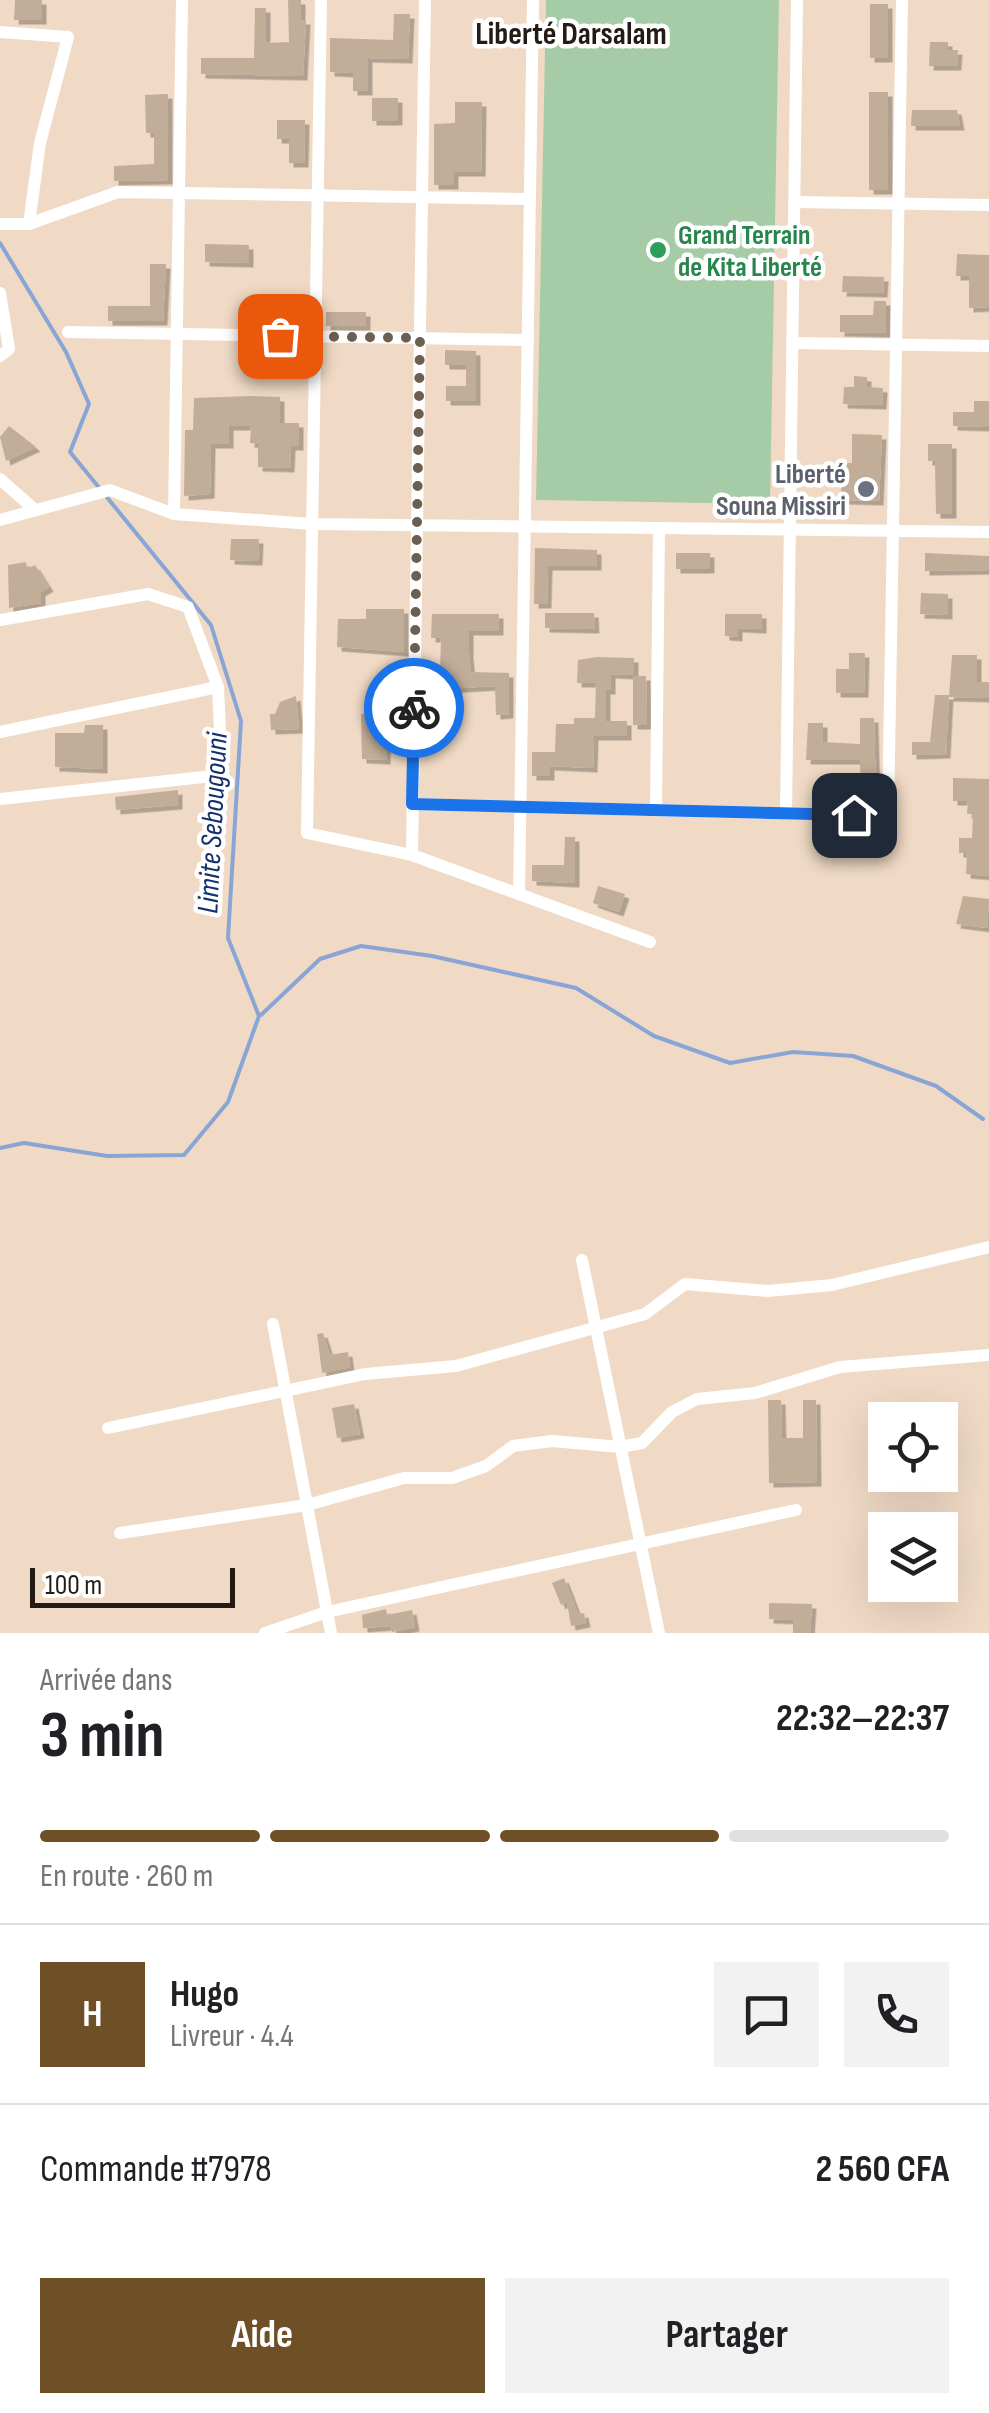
<!DOCTYPE html>
<html lang="fr">
<head>
<meta charset="utf-8">
<style>
	body { margin:0; font-family:"Sofia Sans Condensed",sans-serif; background:#f2f2f2; color:#202124; height:100vh; display:flex; flex-direction:column; font-size:38px; white-space:nowrap }
	* { box-sizing:border-box; margin:0 }
	p { font-size:32px; color:#757577 }
	.icon { flex:none; width:55px; height:55px; fill:none; stroke:currentColor; stroke-width:2; stroke-linecap:round; stroke-linejoin:round }
	.map { position:relative; height:1633px; overflow:hidden }
	.panel { display:flex; flex-direction:column; background:#fff; flex:1 }
	.panel>* { flex:none }
	.fabs { position:absolute; left:868px; top:1402px; display:grid; gap:20px }
	.fabs a { display:grid; place-items:center; width:90px; height:90px; border-radius:0px; background:#fff; box-shadow:0 10px 40px #0002; font-size:50px }
	.scale { position:absolute; left:30px; bottom:25px; width:205px; box-sizing:border-box; padding-left:10px; border:5px solid #241c14; border-top:0; font-size:28px; line-height:35px; white-space:nowrap; color:#241c14; -webkit-text-stroke:8px #fff; paint-order:stroke }
	.pin { position:absolute; display:grid; place-items:center; width:85px; height:85px; color:#fff; margin:-42px; border-radius:20px; box-shadow:0 5px 15px #0006 }
	.courier { position:absolute; display:grid; place-items:center; width:100px; height:100px; margin:-50px; border:8px solid #1a73e8; border-radius:50%; background:#fff; color:#222; box-shadow:0 2px 12px #0007 }
	.summary em { font-style:normal; font-weight:700 }
	.summary div { display:flex; flex-direction:column-reverse }
	.summary { display:flex; align-items:center; justify-content:space-between; height:170px; padding:0 40px }
	h1 { font-size:65px; font-weight:700; line-height:75px }
	.bar { display:grid; grid-template-columns:repeat(4,1fr); gap:15px 10px; align-content:center; height:120px; padding:0 40px }
	.bar i { height:12px; border-radius:8px; background:#e0e0e0 }
	.bar .selected { background:#6f5026 }
	.bar p { grid-column:span 4 }
	.line { display:flex; align-items:center; gap:25px; padding:0 40px; border-top:2px solid #e0e0e0 }
	.line div { flex:1 }
	.round { display:grid; place-items:center; flex:none; width:105px; height:105px; border-radius:0px; background:#f2f2f2 }
	.action { display:flex; gap:20px; margin-top:auto; padding:20px 40px }
	.action a { flex:1; height:115px; border-radius:0px; background:#6f5026; color:#fff; font-size:40px; font-weight:700; line-height:115px; text-align:center }
	.action a+a { background:#f2f2f2; color:#202124 }
	.map>svg:first-child { display:block }
</style>
</head>
<body>
<div class="map">
<svg width="989" height="1633" viewBox="0 0 989 1633">
	<defs>
		<filter id="shadow"><feDropShadow dx="4.5" dy="4.5" stdDeviation="0" flood-color="#0004"/></filter>
	</defs>
	<rect width="100%" height="100%" fill="#f0dac5"/>
	<path fill="#a6cca7" d="M546,0H779L770,504L536,500Z"/>
	<g fill="none" stroke-linecap="round" stroke-linejoin="round">
		<g stroke="#89a5d6" stroke-width="4">
			<path d="M0,243L66,352L89,404L70,452L211,625L241,721L228,938L259,1016L228,1102L184,1155L107,1156L24,1143L0,1148"/>
			<path d="M261,1015L320,959L361,946L432,956L576,988L654,1036L730,1063L793,1052L853,1056L936,1086L983,1119"/>
		</g>
	</g>
	<g fill="#c2ad98" filter="url(#shadow)">
		<path d="M15,0H42V20H14Z"/>
		<path d="M288,0H301V20H306L303,76L201,74V58H254L255,8H266V43L289,42Z"/>
		<rect x="870" y="4" width="18" height="54"/>
		<path d="M394,14H410L408,59L368,58V91H353V73L330,72V38L393,40Z"/>
		<path d="M930,42H948V50H958L957,66H929Z"/>
		<rect x="869" y="92" width="19" height="98"/>
		<path d="M168,94V180L114,181V166L154,164V133H146L145,95Z"/>
		<rect x="372" y="98" width="26" height="23"/>
		<path d="M455,102H482L481,172H454V185H434V124L455,123Z"/>
		<path d="M912,110H957L960,126H911Z"/>
		<path d="M277,120H305L304,163H289V139H277Z"/>
		<path d="M205,244L249,245V263L205,262Z"/>
		<path d="M957,254L989,255V307L969,308V276H956Z"/>
		<path d="M150,264H166L163,321H108V306H150Z"/>
		<path d="M843,276L884,277L883,293L842,292Z"/>
		<path d="M874,301H886V333L840,332V315H873Z"/>
		<path d="M291,305V323H261V306Z"/>
		<rect x="326" y="312" width="40" height="14"/>
		<path d="M445,350L476,351V401H446V386H466V365H445Z"/>
		<path d="M854,376L867,377V387L883,388L882,405L843,404L844,387H854Z"/>
		<path d="M251,396L280,397V423H299V446H291L290,468L258,467V444L250,443L251,426H229V444H211L210,494L184,496L185,430H193L194,398Z"/>
		<path d="M974,401H989V427L953,426V412H974Z"/>
		<path d="M9,426L36,447L6,461L0,437Z"/>
		<path d="M852,434L882,435L879,501L841,500L842,463H852Z"/>
		<path d="M928,444H952V514H936L935,461H928Z"/>
		<path d="M231,539H259L258,561L230,560Z"/>
		<path d="M535,548L597,550V566H548L547,604H534Z"/>
		<rect x="676" y="553" width="34" height="16"/>
		<path d="M925,553L989,556V570L925,571Z"/>
		<path d="M26,562L27,569L35,565L49,587L41,592V603L9,608L8,565Z"/>
		<path d="M921,593L948,594V615L920,614Z"/>
		<path d="M366,609H404V652L337,647L338,619H366Z"/>
		<path d="M545,613H594L595,629L545,628Z"/>
		<path d="M432,614H499V631H469V654L471,672L509,673V714L496,715L495,686L427,690V672L440,673L441,638H431Z"/>
		<path d="M725,614H762V629L738,628V637L725,636Z"/>
		<path d="M849,653H865L864,693H836V669H849Z"/>
		<path d="M952,655H977V682H989V698L949,697Z"/>
		<path d="M597,657L634,658V675L611,674V690H606V721H627V736H594L593,768L550,766V776H532V752H555L556,724H574V718H595L596,683H577L578,660Z"/>
		<path d="M633,676H646L647,725H633Z"/>
		<path d="M935,695H949L946,754L912,755V742H930Z"/>
		<path d="M296,696L299,729L271,730L270,714H275L280,702Z"/>
		<path d="M361,714L402,716V732H387L386,760L362,759Z"/>
		<path d="M860,718H874L876,796L861,797L860,760H806L808,723H823V742L860,744Z"/>
		<path d="M85,725H103V769L55,767V733H84Z"/>
		<path d="M953,778L989,779V876L966,874L967,853H959V838H972L973,814H967L968,801H953Z"/>
		<path d="M178,790V805L116,810L115,797Z"/>
		<path d="M565,837H575V883L532,881V865H564Z"/>
		<path d="M598,886L625,894L619,912L593,903Z"/>
		<path d="M963,896L989,899L987,928L956,924Z"/>
		<path d="M323,1333L330,1355L348,1352L350,1367L322,1373L317,1334Z"/>
		<path d="M768,1400H781L782,1438H803V1400H816L817,1482L769,1483Z"/>
		<path d="M354,1404L360,1434L337,1438L332,1408Z"/>
		<path d="M564,1578L578,1614L584,1613L586,1623L571,1626L567,1602L561,1605L552,1583Z"/>
		<path d="M769,1603L812,1604L810,1633H793V1620L769,1619Z"/>
		<path d="M386,1609L387,1615L412,1610L415,1627L392,1632L391,1626L363,1628L362,1615Z"/>
	</g>
	<g fill="none" stroke-linecap="round" stroke-linejoin="round">
		<g stroke="#fff" stroke-width="12">
			<path d="M321,0L307,833L412,855L650,942"/>
			<path d="M0,32L68,37L40,143L29,224"/>
			<path d="M794,202L989,205"/>
			<path d="M0,224H29L118,192L530,199"/>
			<path d="M0,293L9,349L0,356"/>
			<path d="M68,332L528,340"/>
			<path d="M792,343L989,346"/>
			<path d="M0,479L34,509"/>
			<path d="M174,514L182,0"/>
			<path d="M0,520L110,490L174,514L312,524L989,532"/>
			<path d="M0,620L148,594L188,607L218,687L222,775L0,799"/>
			<path d="M0,732L218,687"/>
			<path d="M412,804L888,816L902,0"/>
			<path d="M656,810L659,529"/>
			<path d="M786,813L797,0"/>
			<path d="M412,855L425,0"/>
			<path d="M519,894L533,0"/>
			<path d="M582,1260L659,1633"/>
			<path d="M273,1324L331,1633"/>
			<path d="M108,1428L365,1374L456,1366L645,1314L685,1284L768,1291L832,1285L989,1247"/>
			<path d="M120,1533L307,1505L404,1478H452L486,1466L513,1446L552,1441L620,1447L642,1443L672,1412L697,1399L755,1393L840,1367L989,1355"/>
			<path d="M265,1633L327,1612L796,1510"/>
		</g>
	</g>
	<g fill="none" stroke-linecap="round" stroke-linejoin="round">
		<path stroke="#6b5e52" stroke-width="10" stroke-dasharray="0 18" d="M280,336L420,338L414,708"/>
		<path stroke="#1a73e8" stroke-width="12" d="M414,708L412,804L854,815"/>
	</g>
	<circle fill="#2e9e5b" stroke="#fff" stroke-width="4" cx="658" cy="250" r="10"/>
	<circle fill="#6b7280" stroke="#fff" stroke-width="4" cx="866" cy="489" r="10"/>
	<g text-anchor="middle" stroke-width="9" stroke-linejoin="round" paint-order="stroke">
		<g font-size="28" font-weight="bold" fill="#27864d" stroke="#fff" text-anchor="start">
			<text x="678" y="244">Grand Terrain<tspan x="678" dy="32">de Kita Liberté</tspan></text>
		</g>
		<g font-size="28" font-weight="bold" fill="#5b616d" stroke="#fff" text-anchor="end">
			<text x="846" y="483">Liberté<tspan x="846" dy="32">Souna Missiri</tspan></text>
		</g>
		<g font-size="30" font-style="italic" fill="#13316c" stroke="#fff">
			<text transform="translate(212 823) rotate(-87)" y="10">Limite Sebougouni</text>
		</g>
		<g font-size="32" font-weight="bold" fill="#241c14" stroke="#fff">
			<text x="571" y="44">Liberté Darsalam</text>
		</g>
	</g>
</svg>
<div class="fabs">
<a><svg class="icon" aria-label="locate" viewBox="0 0 24 24"><circle cx="12" cy="12" r="6"/><path d="M12 2v4M12 18v4M2 12h4M18 12h4"/></svg></a>
<a><svg class="icon" aria-label="layers" viewBox="0 0 24 24"><path d="M12 4l9 5-9 5-9-5zM3 14l9 5 9-5"/></svg></a>
</div>
<div class="scale">100 m</div>
<div class="pin" style="left:280px;top:336px;background:#ea580c"><svg class="icon" aria-label="bag" viewBox="0 0 24 24"><path d="M5 8h14l-1 12H6zM9 8a3 3 0 0 1 6 0"/></svg></div>
<div class="pin" style="left:854px;top:815px;background:#1f2937"><svg class="icon" aria-label="home" viewBox="0 0 24 24"><path d="M3 11l9-7 9 7M6 9v11h12V9"/></svg></div>
<div class="courier" style="left:414px;top:708px"><svg class="icon" aria-label="bike" viewBox="0 0 24 24"><circle cx="6" cy="16" r="4"/><circle cx="18" cy="16" r="4"/><path d="M6 16l4-8h5l3 8M10 8l3 8H6M13 5h3"/></svg></div>
</div>
<section class="panel">
<div class="summary"><div><h1>3 min</h1><p>Arrivée dans</p></div><em>22:32–22:37</em></div>
<div class="bar"><i class="selected"></i><i class="selected"></i><i class="selected"></i><i></i><p>En route · 260 m</p></div>
<div class="line" style="height:180px"><b class="round" style="background:#6f5026;color:#fff">H</b><div><b>Hugo</b><p>Livreur · 4.4</p></div><a class="round"><svg class="icon" aria-label="chat" viewBox="0 0 24 24"><path d="M4 5h16v11H9l-5 4z"/></svg></a><a class="round"><svg class="icon" aria-label="phone" viewBox="0 0 24 24"><path d="M5 4h4l2 5-3 2q2 4 5 5l2-3 5 2v4C11 20 4 13 5 4z"/></svg></a></div>
<div class="line" style="height:130px"><div>Commande #7978</div><b>2 560 CFA</b></div>
<div class="action"><a>Aide</a><a>Partager</a></div>
</section>
</body>
</html>
